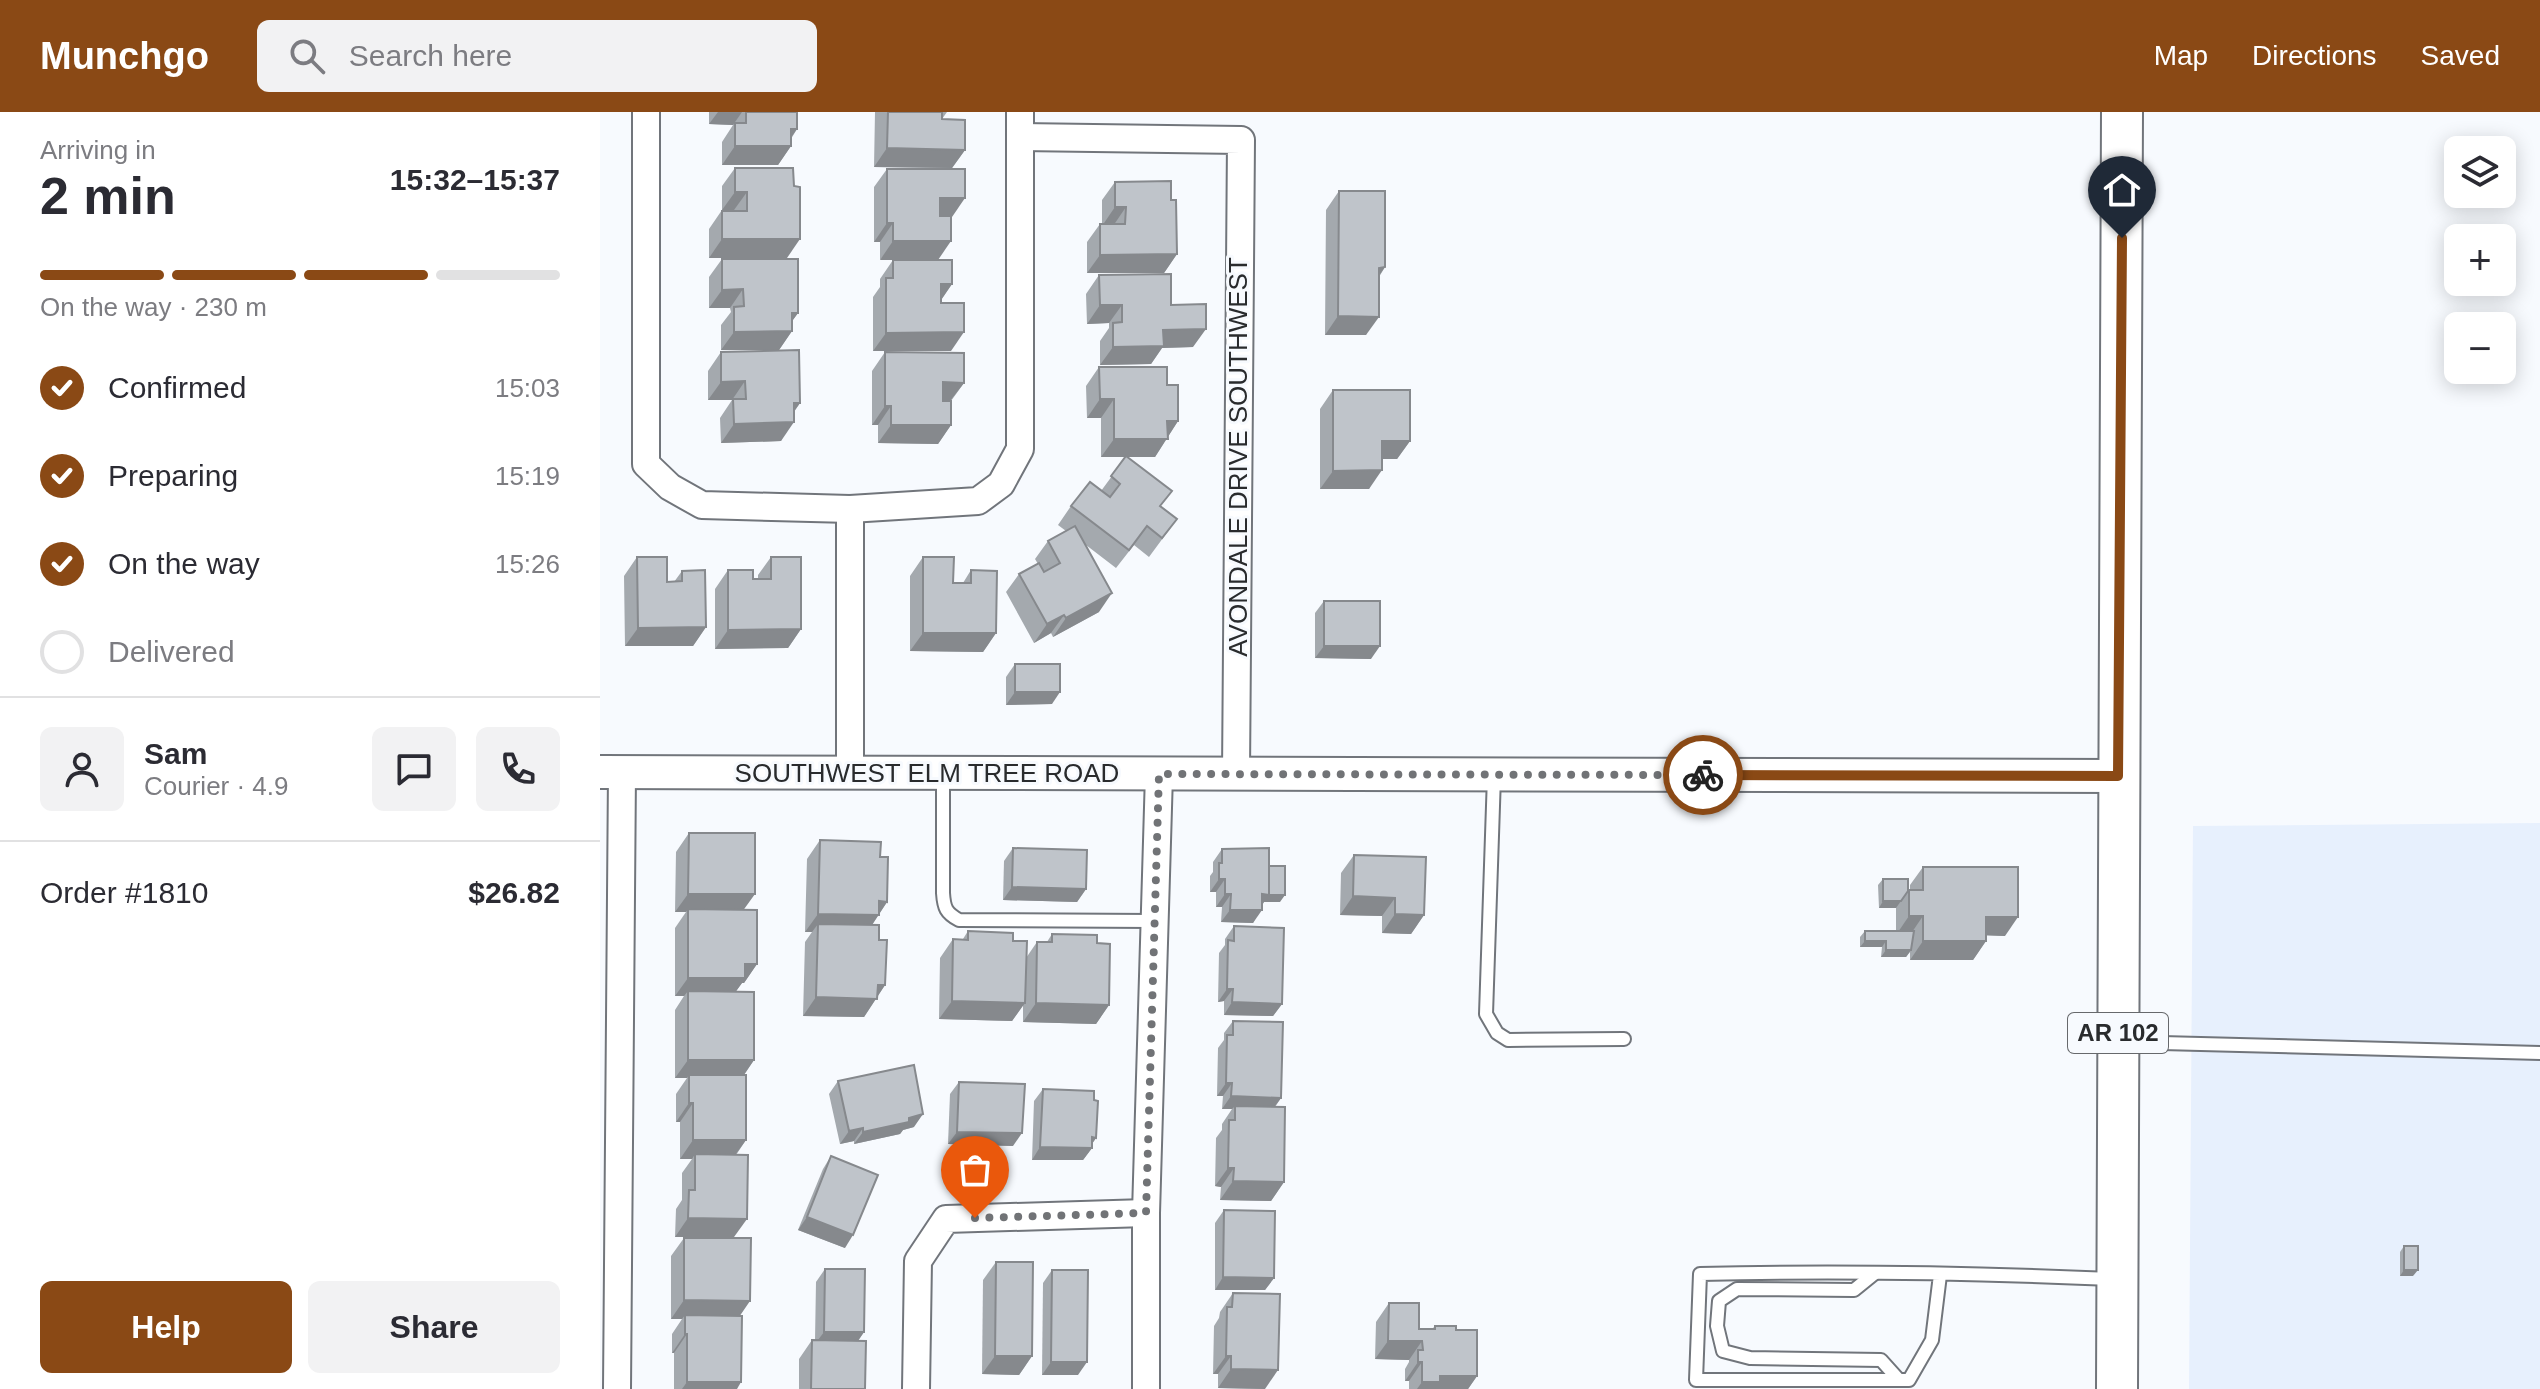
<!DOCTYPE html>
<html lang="en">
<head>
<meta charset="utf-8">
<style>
	body { margin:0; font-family:Arial,sans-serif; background:#f2f2f3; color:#2b2b33; height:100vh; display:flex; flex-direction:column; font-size:30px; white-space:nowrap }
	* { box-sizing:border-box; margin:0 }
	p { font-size:26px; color:#7c7c81 }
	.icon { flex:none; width:44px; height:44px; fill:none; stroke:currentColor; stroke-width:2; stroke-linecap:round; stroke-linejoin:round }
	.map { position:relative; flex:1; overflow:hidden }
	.sheet { display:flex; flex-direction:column; background:#fff; width:600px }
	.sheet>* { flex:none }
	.fabs { position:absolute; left:1844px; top:24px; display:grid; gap:16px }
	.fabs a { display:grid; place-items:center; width:72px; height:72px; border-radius:12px; background:#fff; box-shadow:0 4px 20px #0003; font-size:40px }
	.pin { position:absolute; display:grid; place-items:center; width:68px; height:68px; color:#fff; margin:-82px -34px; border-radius:50% 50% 50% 0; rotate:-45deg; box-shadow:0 0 8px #0007 }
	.pin .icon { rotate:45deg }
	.courier { position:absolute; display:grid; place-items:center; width:80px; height:80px; margin:-40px; border:6px solid #8a4915; border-radius:50%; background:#fff; color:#222; box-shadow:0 2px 10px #0007 }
	.overview em { font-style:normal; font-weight:800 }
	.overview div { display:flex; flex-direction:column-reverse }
	.overview { display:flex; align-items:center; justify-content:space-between; height:136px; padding:0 40px }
	h1 { font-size:52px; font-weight:800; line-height:60px }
	.bar { display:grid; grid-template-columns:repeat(4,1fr); gap:12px 8px; align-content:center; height:96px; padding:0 40px }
	.bar i { height:10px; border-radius:6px; background:#e1e1e2 }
	.bar .active { background:#8a4915 }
	.bar p { grid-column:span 4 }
	.line { display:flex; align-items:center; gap:20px; padding:0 40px; border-top:2px solid #e1e1e2 }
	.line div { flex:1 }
	.round { display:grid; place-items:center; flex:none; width:84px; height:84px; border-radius:12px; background:#f2f2f3 }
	ol { padding:0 40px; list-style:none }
	li { display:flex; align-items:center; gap:24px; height:88px }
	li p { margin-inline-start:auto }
	li .icon { padding:8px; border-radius:50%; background:#8a4915; color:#fff; stroke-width:4 }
	li:last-child { color:#7c7c81 }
	li i { width:44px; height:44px; border:4px solid #e1e1e2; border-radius:50% }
	.button { display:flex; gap:16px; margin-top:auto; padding:16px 40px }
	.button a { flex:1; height:92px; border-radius:12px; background:#8a4915; color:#fff; font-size:32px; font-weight:800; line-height:92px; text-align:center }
	.button a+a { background:#f2f2f3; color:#2b2b33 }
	header { display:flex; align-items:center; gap:48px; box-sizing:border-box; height:112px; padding:0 40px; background:#8a4915; color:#fff }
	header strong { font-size:38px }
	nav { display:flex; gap:44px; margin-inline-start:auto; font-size:28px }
	.search { width:560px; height:72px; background:#f2f2f3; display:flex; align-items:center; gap:20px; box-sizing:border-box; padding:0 28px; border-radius:12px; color:#7c7c81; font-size:30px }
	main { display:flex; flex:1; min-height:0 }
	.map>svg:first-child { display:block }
</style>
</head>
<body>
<header>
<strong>Munchgo</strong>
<div class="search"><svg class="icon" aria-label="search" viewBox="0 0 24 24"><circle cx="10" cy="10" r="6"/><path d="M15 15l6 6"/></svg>Search here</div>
<nav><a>Map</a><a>Directions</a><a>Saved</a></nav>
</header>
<main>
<section class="sheet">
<div class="overview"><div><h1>2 min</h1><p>Arriving in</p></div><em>15:32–15:37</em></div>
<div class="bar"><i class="active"></i><i class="active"></i><i class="active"></i><i></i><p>On the way · 230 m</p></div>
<ol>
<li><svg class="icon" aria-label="check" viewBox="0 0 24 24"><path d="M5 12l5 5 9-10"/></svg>Confirmed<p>15:03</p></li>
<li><svg class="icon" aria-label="check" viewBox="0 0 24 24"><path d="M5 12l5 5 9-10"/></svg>Preparing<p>15:19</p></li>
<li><svg class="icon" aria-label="check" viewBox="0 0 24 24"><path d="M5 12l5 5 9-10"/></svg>On the way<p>15:26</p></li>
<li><i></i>Delivered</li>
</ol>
<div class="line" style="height:144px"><a class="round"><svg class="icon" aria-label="person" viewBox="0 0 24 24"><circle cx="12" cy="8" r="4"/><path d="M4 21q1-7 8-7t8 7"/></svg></a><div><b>Sam</b><p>Courier · 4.9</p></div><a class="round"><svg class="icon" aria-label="chat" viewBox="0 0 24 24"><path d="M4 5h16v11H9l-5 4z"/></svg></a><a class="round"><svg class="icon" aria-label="phone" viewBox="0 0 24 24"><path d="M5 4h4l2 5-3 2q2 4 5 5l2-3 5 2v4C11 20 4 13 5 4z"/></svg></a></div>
<div class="line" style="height:104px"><div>Order #1810</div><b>$26.82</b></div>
<div class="button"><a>Help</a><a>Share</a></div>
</section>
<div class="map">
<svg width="1940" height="1277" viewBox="0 0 1940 1277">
	<rect width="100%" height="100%" fill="#f7fafe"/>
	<path fill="#e7f0fd" d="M1940,711V1277H1589L1593,714Z"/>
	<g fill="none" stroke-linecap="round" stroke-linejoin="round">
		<defs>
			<g id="service">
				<path d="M343,661V781C344,796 346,801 359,808L554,809"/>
				<path d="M894,664L886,902L897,921L908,928L1024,927"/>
				<path d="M1523,930L1940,941"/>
				<path d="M1275,1161L1254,1178L1137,1177L1119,1189L1117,1214L1123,1239L1150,1246L1281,1248L1299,1268"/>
				<path d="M1340,1163L1332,1228L1309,1268H1096L1100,1162C1237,1159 1375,1161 1512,1167"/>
			</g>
			<g id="minor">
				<path d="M46,0V352L70,375L102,393L250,397L378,389L401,372L420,337V0"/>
				<path d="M420,25L641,28L636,662"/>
				<path d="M250,397V661"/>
				<path d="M17,1277L22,660"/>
				<path d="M316,1277L318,1149L346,1107L546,1101"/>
				<path d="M546,1277V1101L559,662"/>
			</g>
			<path id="tertiary" d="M0,660L1518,664"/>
			<path id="primary" d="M1517,1277L1522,0"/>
		</defs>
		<use href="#service" stroke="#71757b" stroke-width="16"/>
		<use href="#minor" stroke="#71757b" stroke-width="30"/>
		<use href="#tertiary" stroke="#71757b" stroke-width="36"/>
		<use href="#primary" stroke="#71757b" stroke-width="44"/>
		<use href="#service" stroke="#fff" stroke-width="12"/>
		<use href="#minor" stroke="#fff" stroke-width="26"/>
		<use href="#tertiary" stroke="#fff" stroke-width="32"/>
		<use href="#primary" stroke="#fff" stroke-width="40"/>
	</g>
	<g fill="#a4a9ae">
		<path d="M109,0H197V17L191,27V34L178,53H122V30L133,13L109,12Z"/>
		<path d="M275,0H347L342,7L365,38L352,56L274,55Z"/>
		<path d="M135,56L187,146H109V117L122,98V74Z"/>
		<path d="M287,57H365L280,148V130H274V75Z"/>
		<path d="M515,70L571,88L577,142L564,161H487V130L500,112H502V88Z"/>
		<path d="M739,79L785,155L779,165L766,223H725L726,98Z"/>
		<path d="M122,147L198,201L192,209V219L179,238H121V213L131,200L130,196H109V165Z"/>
		<path d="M293,148L352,172L341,188L351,239H273V185L280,175V167Z"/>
		<path d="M499,163L571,193L593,235L562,236L551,252L500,253V229L509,216V211L487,212L486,182Z"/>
		<path d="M121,240L200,291L194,300L181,329L121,331L120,306L132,288H108V259Z"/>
		<path d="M285,240L364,271L351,289V313L338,332L278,331V313H272V259Z"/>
		<path d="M499,255L567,273L578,309L555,345H528L561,394L577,407L549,445L534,433L516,456L486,433L499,500L453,525L451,521L434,531L406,480L419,462L438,452L435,447L448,429L466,419L458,413L471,394L501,379L526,345H501V306H487L486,274Z"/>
		<path d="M733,278L810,329L797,347H782L769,377H720V297Z"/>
		<path d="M37,445L67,470H74L82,459L106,515L93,534H25L24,464Z"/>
		<path d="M171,445L201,517L188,536L115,537V477L128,458L153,467H158V463Z"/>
		<path d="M323,445L353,471H363L371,458L396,521L383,540L310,539V464Z"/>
		<path d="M724,489L771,547L715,546V501Z"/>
		<path d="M415,552L452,592L406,593V565Z"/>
		<path d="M89,721L144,798L157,852L144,871H142L135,880L154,948L144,963L146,1028L136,1043L134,1125H75L76,1097L82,1088V1061L92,1047H80V1010H76V982L87,966H75V898L84,884H75V816L86,800H75L76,740Z"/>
		<path d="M220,728L280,745L287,790L272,813L279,828L285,873L264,905L203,904L205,830L212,820H205L207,747Z"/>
		<path d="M413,736L486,777L477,790L403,788L404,749Z"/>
		<path d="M622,737L669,754L680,790H664L653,811L621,810L622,795H616V780H610V764L613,760V750Z"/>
		<path d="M754,743L824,803L811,822L782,821V804L740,803L741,761Z"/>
		<path d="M1323,755L1405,824L1386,823V829L1373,848H1310V840L1306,845H1281L1282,835H1260V825L1265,819H1296V796H1279L1278,773L1283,767L1308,779L1310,778V773Z"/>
		<path d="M634,814L682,892L673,904L624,903V889L618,890L619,841L625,833V827Z"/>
		<path d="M368,819L413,829L426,846L437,830H447L452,822L497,831L509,893L496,912L423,910V893L412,909L339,907L340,846L353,827H363Z"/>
		<path d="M633,909L681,986L675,995L684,1070L671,1089L620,1088L621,1075L615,1074L616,1026L622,1018V1012L632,997H622L623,984H617L618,936L624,928V921Z"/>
		<path d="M238,969L314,1015L303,1018L300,1022L254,1032V1029L240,1032L229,982Z"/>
		<path d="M359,970L413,1034L348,1032L350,982Z"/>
		<path d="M443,977L494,988L496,1026L492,1032V1036L483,1048H432L434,989Z"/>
		<path d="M231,1044L245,1136L198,1118L223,1057Z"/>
		<path d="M624,1098L674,1166L665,1178H615V1111Z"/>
		<path d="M84,1126L140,1204L137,1277H74V1241H72V1222L82,1207H71V1144Z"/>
		<path d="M1804,1134L1813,1164H1800V1140Z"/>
		<path d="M396,1150L432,1244L419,1263L382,1262L383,1168Z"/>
		<path d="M225,1157L264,1220L258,1229L265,1277H199V1247L212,1228H215L216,1170Z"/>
		<path d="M452,1158L478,1263H442L443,1171Z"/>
		<path d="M633,1181L665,1277L618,1276V1262H613L614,1214L619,1206L620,1200Z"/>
		<path d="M789,1191L819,1217H832L835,1214L856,1218L877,1264L868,1277H809V1269H805V1257L809,1250V1248L775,1247L776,1210Z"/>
	</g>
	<g fill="#86898d">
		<path d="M118,0H142L133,13L109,12Z"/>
		<path d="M191,17H197L185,34H191L178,53H122L135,34Z"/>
		<path d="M287,36L365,38L352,56L274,55Z"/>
		<path d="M135,80H147L134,98H122Z"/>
		<path d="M340,86H365L352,105H327Z"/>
		<path d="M515,95H526L513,114H502Z"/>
		<path d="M287,111H293L280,130H274Z"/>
		<path d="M122,127H200L187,146H109Z"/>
		<path d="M293,129H351L338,148H280Z"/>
		<path d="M577,142L564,161H487L500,143Z"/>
		<path d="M785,155L772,174L779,156Z"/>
		<path d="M341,172H352L339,191Z"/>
		<path d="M143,177L130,196H109L122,178Z"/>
		<path d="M500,193H522L509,211L487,212Z"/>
		<path d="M192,201H198L185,219H192L179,238H121L134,220Z"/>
		<path d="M738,204L779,205L766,223H725Z"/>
		<path d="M606,217L593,235L562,236L551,252L500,253L513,235L563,218Z"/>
		<path d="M364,220L351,239H273L286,221Z"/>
		<path d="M145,269L132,288H108L121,270Z"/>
		<path d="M343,270L364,271L350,289H330Z"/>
		<path d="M500,287H514L501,306H487Z"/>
		<path d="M194,291H200L187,309Z"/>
		<path d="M285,294H291L278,313H272Z"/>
		<path d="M567,309H578L555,345H501L514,327Z"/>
		<path d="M194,310L181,329L121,331L134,312Z"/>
		<path d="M291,313H351L338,332L278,331Z"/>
		<path d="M782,329H810L797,347H768Z"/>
		<path d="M782,358L769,377H720L733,359Z"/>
		<path d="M512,481L499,500L453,525L466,506Z"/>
		<path d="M464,503L451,521L434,531L447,512Z"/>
		<path d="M106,515L93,534H25L38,516Z"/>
		<path d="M201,517L188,536L115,537L128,518Z"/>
		<path d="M323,521H396L383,540L310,539Z"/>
		<path d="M724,534H780L771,547L715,546Z"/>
		<path d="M415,580H460L452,592L406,593Z"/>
		<path d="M619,767H625L616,780H610Z"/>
		<path d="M412,775L486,777L477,790L403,788Z"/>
		<path d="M88,782H155L142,800L88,797L86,800H75Z"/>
		<path d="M625,782H631L622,795H616Z"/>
		<path d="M662,782L685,783L680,790H664L660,795Z"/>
		<path d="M753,784L795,786L782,804L740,803Z"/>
		<path d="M279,789L287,790L266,822L218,812L212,820H205L218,802Z"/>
		<path d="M1283,789H1301L1296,796H1279Z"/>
		<path d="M630,798H662L653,811L621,810Z"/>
		<path d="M795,802L824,803L811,822L782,821Z"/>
		<path d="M1309,804H1323L1310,823H1296Z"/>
		<path d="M1386,805H1418L1405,824L1373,823Z"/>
		<path d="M1265,829H1286L1282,835H1260Z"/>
		<path d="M1323,829H1386L1373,848H1310Z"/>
		<path d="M1286,838H1311L1306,845H1281Z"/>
		<path d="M145,852H157L144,871H142L132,885L88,879L84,884H75L88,866Z"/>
		<path d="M278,873H285L264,905L203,904L216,885Z"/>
		<path d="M627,877H633L624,889L618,890Z"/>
		<path d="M352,889L425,891L412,909L339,907Z"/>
		<path d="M632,890L682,892L673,904L624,903Z"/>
		<path d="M436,891L509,893L496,912L423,910Z"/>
		<path d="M88,948H154L141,967L89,963L87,966H75Z"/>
		<path d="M626,971H632L623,984H617Z"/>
		<path d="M631,984L681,986L672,998L635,994L632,997H622Z"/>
		<path d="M89,991H93L80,1010H76Z"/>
		<path d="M323,1002L314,1015L303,1018L300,1022L254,1032L263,1020Z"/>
		<path d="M263,1016L254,1029L240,1032L249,1019Z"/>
		<path d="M357,1020L422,1021L413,1034L348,1032Z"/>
		<path d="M492,1025L496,1026L489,1036H492L483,1048H432L440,1035Z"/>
		<path d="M93,1028H146L133,1046L95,1042L92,1047H80Z"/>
		<path d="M628,1056H634L621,1075L615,1074Z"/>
		<path d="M633,1069L684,1070L671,1089L620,1088Z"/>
		<path d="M207,1105L253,1123L245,1136L198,1118Z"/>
		<path d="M88,1106L147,1107L134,1125H75Z"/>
		<path d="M1804,1158H1818L1813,1164H1800Z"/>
		<path d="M623,1165L674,1166L665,1178H615Z"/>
		<path d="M84,1188L150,1189L137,1208L85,1203L82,1207H71Z"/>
		<path d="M224,1220H264L255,1233L215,1232Z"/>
		<path d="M85,1222H87L74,1241H72Z"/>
		<path d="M788,1229H822L809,1248L775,1247Z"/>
		<path d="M395,1244H432L419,1263L382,1262Z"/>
		<path d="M626,1244H631L618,1262H613Z"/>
		<path d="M451,1250H487L478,1263H442Z"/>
		<path d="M818,1250H822L809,1269H805Z"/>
		<path d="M631,1257L678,1258L665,1277L618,1276Z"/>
		<path d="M840,1264H877L868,1277H817L822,1270Z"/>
		<path d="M87,1270H141L137,1277H82Z"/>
	</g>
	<g fill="#bfc4ca" stroke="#86898d" stroke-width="2">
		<path d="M146,0H197V17H191V34H135V11H146Z"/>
		<path d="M288,0H342V7L365,8V38L287,36Z"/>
		<path d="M135,56H193L194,74L200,75V127H122V99H147V80H135Z"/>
		<path d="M287,57H365V86H340V104H351V129H293V111H287Z"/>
		<path d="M571,69V88H576L577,142L500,143V112H525L526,95H515V70Z"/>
		<path d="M739,79H785V155L779,156V205L738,204Z"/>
		<path d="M122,147H198V201H192V219L134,220V195L144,194L143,177L122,178Z"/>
		<path d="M293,148H352V172H341V191H364V220L286,221V166H293Z"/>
		<path d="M571,162V193L606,192V217L563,218L564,234L513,235V211L522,210V193H500L499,163Z"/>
		<path d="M199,238L200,291H194V310L134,312L133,287H146L145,269L121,270V240Z"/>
		<path d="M285,240L364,241V271L343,270V289H351V313H291V294H285Z"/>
		<path d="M499,255H567V273H578V309H567L568,327H514V287H500Z"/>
		<path d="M733,278H810V329H782V358L733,359Z"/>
		<path d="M526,344L572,379L560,394L577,407L562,426L547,414L529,438L471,394L490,370L510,385L520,372L511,364Z"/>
		<path d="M475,414L512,481L466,506L464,503L447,512L419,462L439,451L444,460L460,451L448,429Z"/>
		<path d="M37,445H67V470L82,469V459L105,458L106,515L38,516Z"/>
		<path d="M171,445H201V517L128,518V458H153V467H171Z"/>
		<path d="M323,445H354L353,471H371V458L397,459L396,521H323Z"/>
		<rect x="724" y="489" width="56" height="45"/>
		<rect x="415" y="552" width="45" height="28"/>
		<path d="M89,721H155V782H88Z"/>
		<path d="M220,728L281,730L280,745H288L287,790L279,789V803L218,802Z"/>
		<path d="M413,736L487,738L486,777L412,775Z"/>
		<path d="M669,736V783L662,782V798H630L631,782H625V767H619V751H622V737Z"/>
		<path d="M754,743L826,745L824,803L795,802V786L753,784Z"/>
		<path d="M669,754H685V783H668H669Z"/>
		<path d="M1323,755H1418V805H1386V829H1323V804H1309V778H1323Z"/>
		<path d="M1283,767H1308V779L1301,789H1283Z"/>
		<path d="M88,797L157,798V852H145V866H88Z"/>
		<path d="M218,812L279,813V828H287L285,873H278L277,887L216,885Z"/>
		<path d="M634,814L684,816L682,892L632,890L633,877H627L628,828L634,829Z"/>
		<path d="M368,819L413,821V829H427L425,891L352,889L353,827L368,828Z"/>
		<path d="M1265,819H1314L1311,838H1286V829H1265Z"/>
		<path d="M452,822L497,823V831L510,832L509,893L436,891L437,830H452Z"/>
		<path d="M88,879L154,880V948H88Z"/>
		<path d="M633,909L683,910L681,986L631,984L632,971H626L627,923H633Z"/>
		<path d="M314,953L323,1002L309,1006V1010L263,1020V1016L249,1019L238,969Z"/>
		<path d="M89,963H146V1028H93V991H89Z"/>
		<path d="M359,970L425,972L422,1021L357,1020Z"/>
		<path d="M443,977L494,979V988L498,989L496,1026L492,1025V1036L440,1035Z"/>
		<path d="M635,994L685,995L684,1070L633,1069L634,1056H628L629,1008H635Z"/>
		<path d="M95,1042L148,1043L147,1107L88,1106L89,1078H95Z"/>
		<path d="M231,1044L278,1063L253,1123L207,1105Z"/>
		<path d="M624,1098L675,1099L674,1166L623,1165Z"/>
		<path d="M84,1126H151L150,1189L84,1188Z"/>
		<rect x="1804" y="1134" width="14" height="24"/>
		<path d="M396,1150H433L432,1244H395Z"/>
		<path d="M225,1157H265L264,1220H224Z"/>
		<path d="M452,1158H488L487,1250H451Z"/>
		<path d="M633,1181L680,1182L678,1258L631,1257V1244H626L627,1195H632Z"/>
		<path d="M789,1191H819V1217H835V1214H856V1218H877V1264H840V1270H822V1250H818V1238H823L822,1229H788Z"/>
		<path d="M85,1203L142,1204L141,1270H87V1222H85Z"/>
		<path d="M212,1228L266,1229L265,1277H211Z"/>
	</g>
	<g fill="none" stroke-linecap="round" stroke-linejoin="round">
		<path stroke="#717376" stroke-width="8" stroke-dasharray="0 14.4" d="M375,1106L546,1101L559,662L1103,663"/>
		<path stroke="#8a4915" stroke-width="10" d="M1103,663L1518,664L1522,126"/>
	</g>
	<g text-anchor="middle" stroke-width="6" stroke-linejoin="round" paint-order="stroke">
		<rect fill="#f7fafe" stroke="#67696c" stroke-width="2" x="1468" y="901" width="100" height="40" rx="6"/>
		<g font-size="24" font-weight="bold" fill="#292b2d">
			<text x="1518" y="929">AR 102</text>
		</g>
		<g font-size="26" fill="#292b2d" stroke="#f7fafe">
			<text transform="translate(638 345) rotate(-90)" y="9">AVONDALE DRIVE SOUTHWEST</text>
			<text x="327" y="670">SOUTHWEST ELM TREE ROAD</text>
		</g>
	</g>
</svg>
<div class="fabs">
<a><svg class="icon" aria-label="layers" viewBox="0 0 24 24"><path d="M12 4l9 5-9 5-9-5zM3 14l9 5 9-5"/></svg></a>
<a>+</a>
<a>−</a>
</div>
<div class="pin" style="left:375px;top:1106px;background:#ea580c"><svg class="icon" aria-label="bag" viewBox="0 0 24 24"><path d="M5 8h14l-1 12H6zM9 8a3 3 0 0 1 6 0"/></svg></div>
<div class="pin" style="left:1522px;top:126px;background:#1f2937"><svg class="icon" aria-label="home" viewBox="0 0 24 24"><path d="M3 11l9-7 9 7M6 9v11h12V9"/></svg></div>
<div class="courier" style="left:1103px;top:663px"><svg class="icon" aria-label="bike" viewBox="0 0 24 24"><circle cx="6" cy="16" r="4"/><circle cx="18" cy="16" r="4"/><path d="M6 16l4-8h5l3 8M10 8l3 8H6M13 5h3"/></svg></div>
</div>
</main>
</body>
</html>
